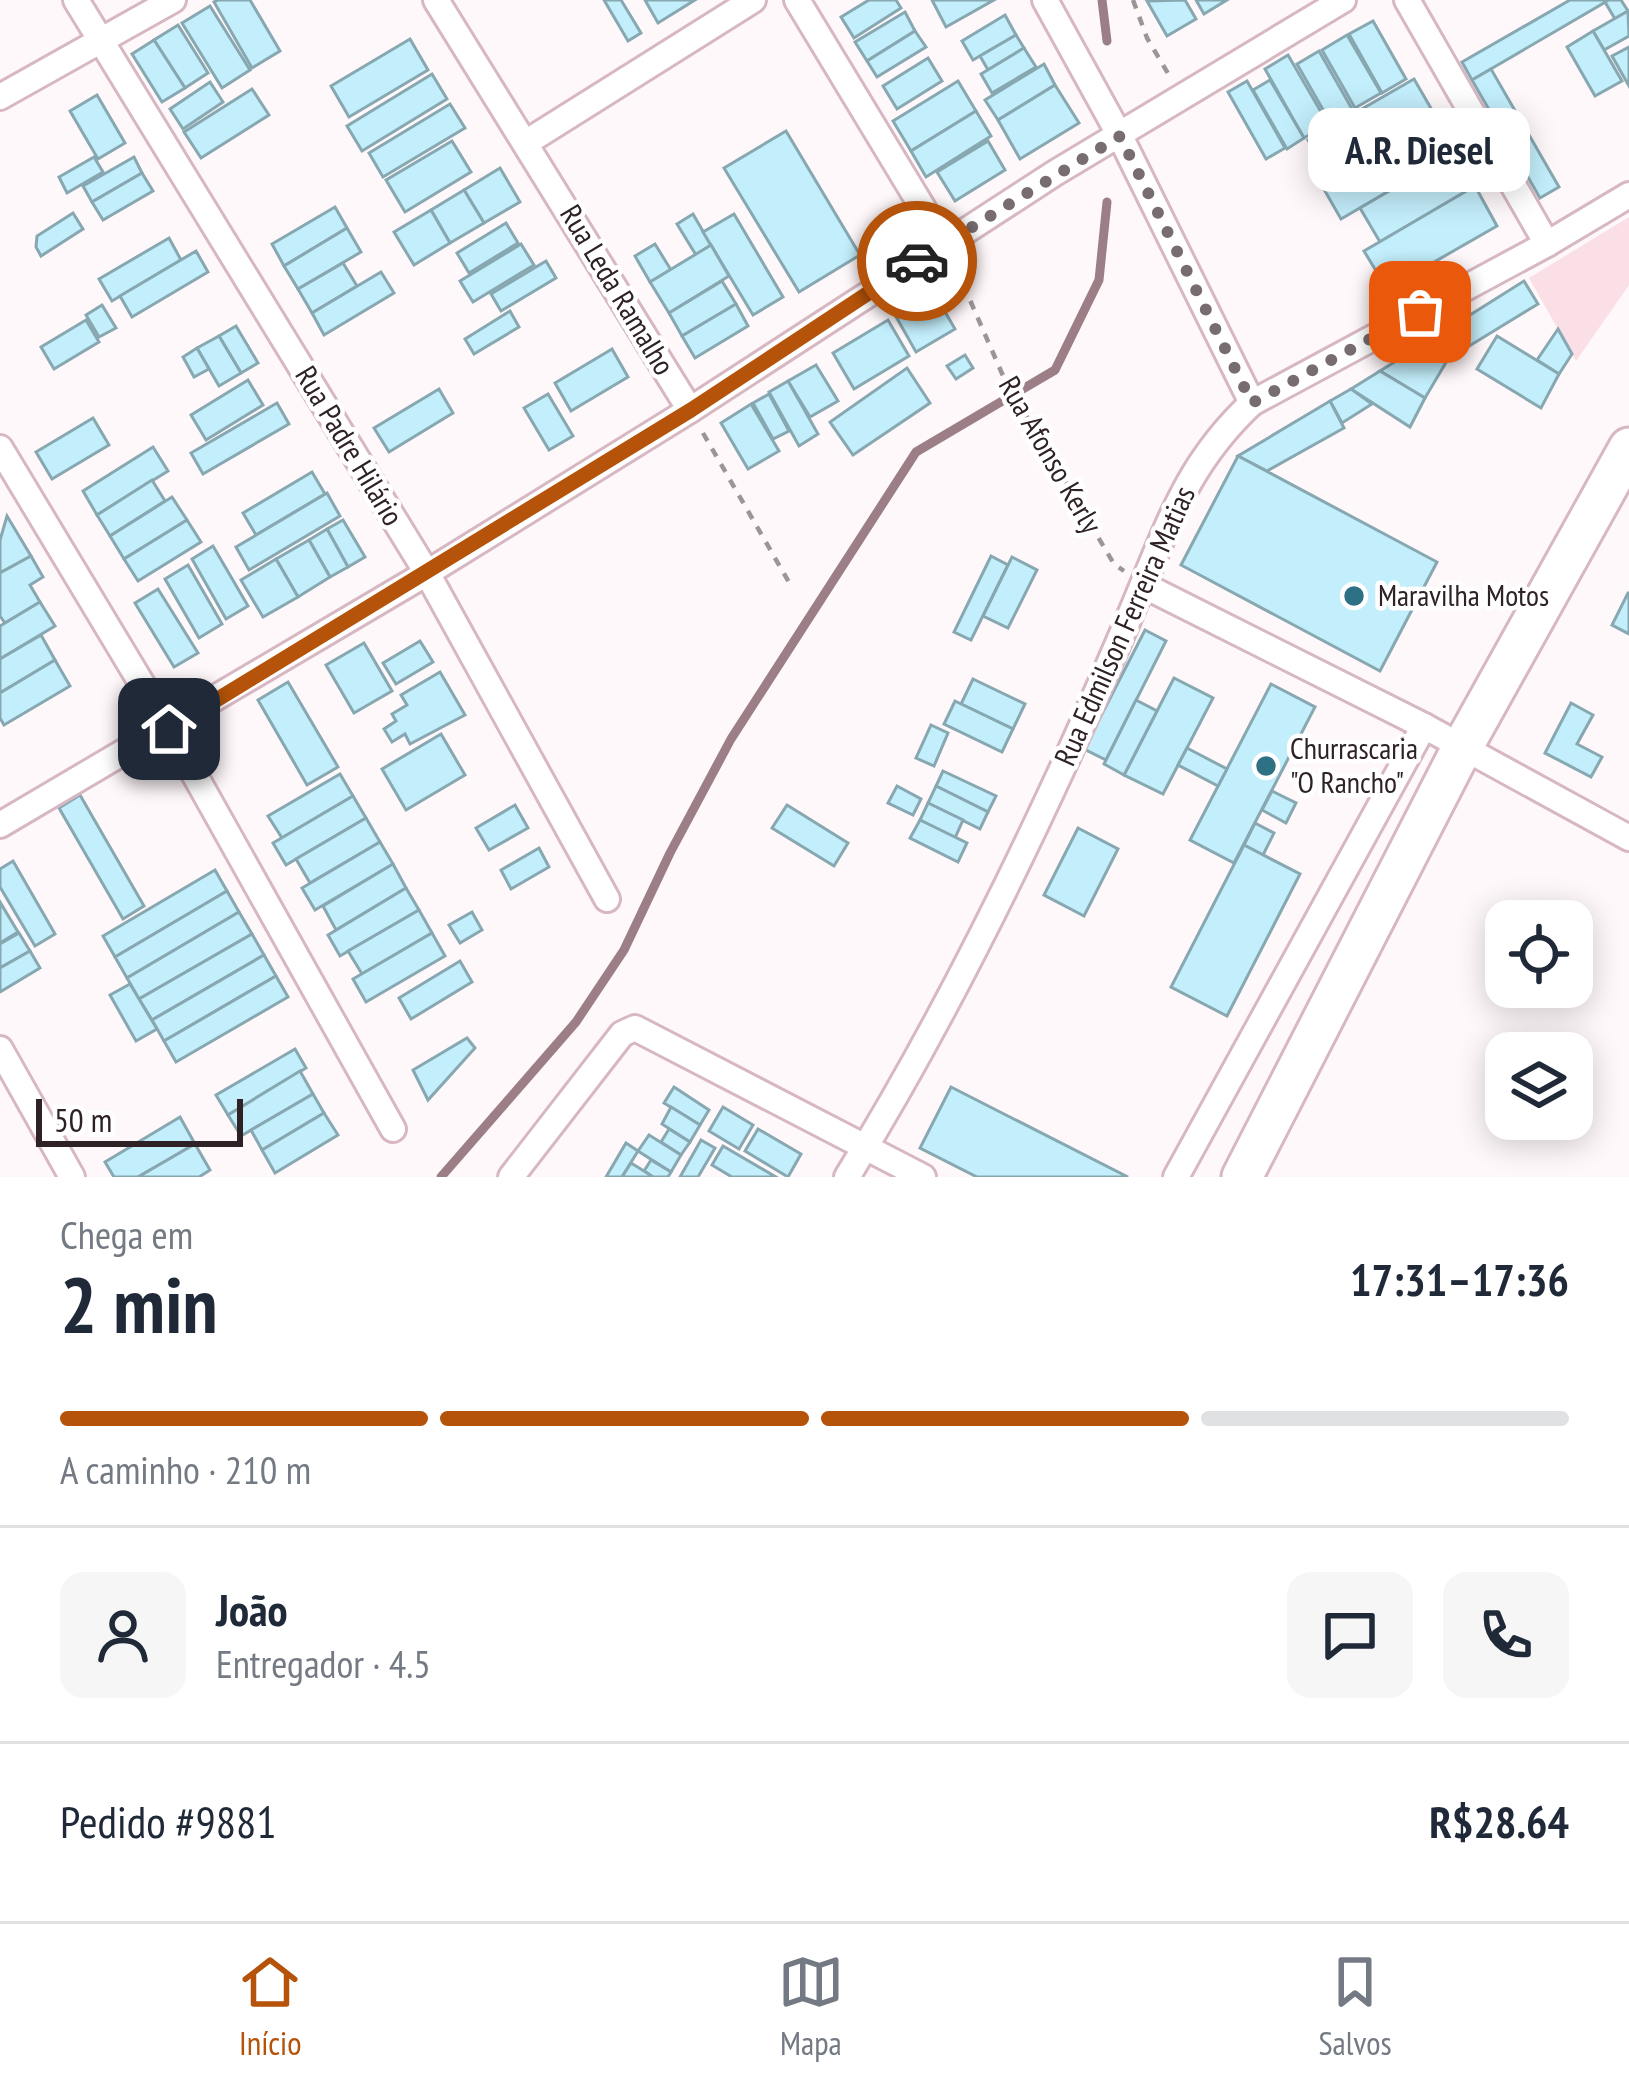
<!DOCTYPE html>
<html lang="pt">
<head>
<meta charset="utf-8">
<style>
	body { margin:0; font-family:"PT Sans Narrow",sans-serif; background:#f6f6f7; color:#1f2937; height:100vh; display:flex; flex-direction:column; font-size:45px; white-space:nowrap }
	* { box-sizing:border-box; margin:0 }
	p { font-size:39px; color:#747a83 }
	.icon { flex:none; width:66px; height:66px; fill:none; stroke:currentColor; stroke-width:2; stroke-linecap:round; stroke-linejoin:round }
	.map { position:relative; height:1177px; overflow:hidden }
	.sheet { display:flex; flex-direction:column; background:#fff; flex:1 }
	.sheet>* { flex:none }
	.buttons { position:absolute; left:1485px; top:900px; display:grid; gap:24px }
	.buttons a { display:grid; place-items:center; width:108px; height:108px; border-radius:24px; background:#fff; box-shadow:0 6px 30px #0003; font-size:60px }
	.scale { position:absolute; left:36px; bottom:30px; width:207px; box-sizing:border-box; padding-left:12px; border:6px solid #2e2226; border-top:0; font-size:33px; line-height:42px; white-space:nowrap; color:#2e2226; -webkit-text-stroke:9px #fff; paint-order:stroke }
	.pin { position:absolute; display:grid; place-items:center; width:102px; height:102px; color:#fff; margin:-51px; border-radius:24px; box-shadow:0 6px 18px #0006 }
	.courier { position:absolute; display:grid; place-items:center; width:120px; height:120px; margin:-60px; border:9px solid #b45309; border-radius:50%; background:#fff; color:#222; box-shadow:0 3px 15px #0007 }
	.bubble { position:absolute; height:84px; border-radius:24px; background:#fff; box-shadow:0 6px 30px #0003; font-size:39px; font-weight:600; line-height:84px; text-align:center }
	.summary em { font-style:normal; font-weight:600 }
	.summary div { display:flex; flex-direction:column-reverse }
	.summary { display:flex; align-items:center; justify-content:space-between; height:204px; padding:0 60px }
	h1 { font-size:78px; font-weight:600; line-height:90px }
	.bar { display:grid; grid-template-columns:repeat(4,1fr); gap:18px 12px; align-content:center; height:144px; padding:0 60px }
	.bar i { height:15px; border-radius:9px; background:#e0e1e3 }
	.bar .current { background:#b45309 }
	.bar p { grid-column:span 4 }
	.line { display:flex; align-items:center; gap:30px; padding:0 60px; border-top:3px solid #e0e1e3 }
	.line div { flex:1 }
	.round { display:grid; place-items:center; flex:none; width:126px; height:126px; border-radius:24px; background:#f6f6f7 }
	.tabs { display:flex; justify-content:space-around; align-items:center; height:168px; border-top:3px solid #e0e1e3; background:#fff; font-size:33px; color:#747a83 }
	.tabs a { display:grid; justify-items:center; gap:6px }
	.tabs .current { color:#b45309 }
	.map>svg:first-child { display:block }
</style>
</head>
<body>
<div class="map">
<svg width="1629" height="1177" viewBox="0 0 1629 1177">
	<rect width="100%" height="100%" fill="#fff8fa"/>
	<path fill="#fadfe7" d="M1629,217V285L1576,361L1529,278Z"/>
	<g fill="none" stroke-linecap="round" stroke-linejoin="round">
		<g stroke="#9c7e87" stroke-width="9">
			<path d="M1102,0L1107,41"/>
			<path d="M441,1177L576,1022L624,950L670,853L731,739L916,452L1055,370L1099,280L1107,202"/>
		</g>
	</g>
	<g fill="#c3eefb" stroke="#87a7b1" stroke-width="3">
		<path d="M218,0H250L280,51L252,68L214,2Z"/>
		<path d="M604,0H621L641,33L628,41Z"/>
		<path d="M645,0H695L658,23Z"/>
		<path d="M869,0H896L901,8L854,38L841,17Z"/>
		<path d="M932,0H994L946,27Z"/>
		<path d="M1185,0L1196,19L1167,36L1147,1Z"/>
		<path d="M1196,0H1227L1204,14Z"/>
		<path d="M1570,0H1609L1472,80L1462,62Z"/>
		<path d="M1609,0H1621L1628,11L1615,19L1605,2Z"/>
		<path d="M210,6L250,70L222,88L182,23Z"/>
		<path d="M1628,11L1629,36L1604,50L1593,31Z"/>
		<path d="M905,12L915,31L867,61L855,42Z"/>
		<path d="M1005,15L1016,35L973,60L962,41Z"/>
		<path d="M1373,21L1406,79L1382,93L1349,34Z"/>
		<path d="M178,25L208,73L185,88L154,40Z"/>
		<path d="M915,31L926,47L877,77L867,61Z"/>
		<path d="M1593,31L1622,81L1595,96L1567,47Z"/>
		<path d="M1016,35L1024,48L988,70L980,56Z"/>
		<path d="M1347,35L1381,93L1355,108L1322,50Z"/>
		<path d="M410,39L428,70L349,117L331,86Z"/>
		<path d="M154,40L185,88L162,102L132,54Z"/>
		<path d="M1629,47V86L1612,56Z"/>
		<path d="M1024,48L1036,67L992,93L981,74Z"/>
		<path d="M1319,51L1352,109L1330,122L1297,64Z"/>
		<path d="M1288,55L1328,124L1304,138L1265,69Z"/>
		<path d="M928,58L942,81L897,109L883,86Z"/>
		<path d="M1044,64L1055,85L998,120L985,100Z"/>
		<path d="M1491,69L1559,187L1540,198L1472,80Z"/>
		<path d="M432,74L447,99L362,151L347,126Z"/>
		<path d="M1414,79L1436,117L1330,178L1308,140Z"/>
		<path d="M1270,80L1304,138L1287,149L1253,90Z"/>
		<path d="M958,81L976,111L911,151L893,121Z"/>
		<path d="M1247,81L1285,148L1266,159L1228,92Z"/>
		<path d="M210,82L223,102L183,129L170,109Z"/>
		<path d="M1055,85L1079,123L1020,159L998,120Z"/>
		<path d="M252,89L269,115L201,158L184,132Z"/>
		<path d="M97,95L125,143L98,159L70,111Z"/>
		<path d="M450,104L465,128L383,177L369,153Z"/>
		<path d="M976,111L991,136L926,177L911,151Z"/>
		<path d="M1436,117L1456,152L1341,219L1321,184Z"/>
		<path d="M786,131L860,255L799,292L724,168Z"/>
		<path d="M452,141L471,172L405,212L386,180Z"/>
		<path d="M988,141L1005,170L955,201L937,172Z"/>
		<path d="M1456,152L1475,186L1380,242L1360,208Z"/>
		<path d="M94,157L103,172L67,193L59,177Z"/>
		<path d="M134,157L142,173L92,202L83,186Z"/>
		<path d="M500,168L520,202L484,223L464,190Z"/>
		<path d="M142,173L153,191L103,220L92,202Z"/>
		<path d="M1475,186L1497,226L1387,289L1364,251Z"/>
		<path d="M464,190L484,223L450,243L431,210Z"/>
		<path d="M335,207L347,228L284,266L272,244Z"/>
		<path d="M431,210L450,243L414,265L394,232Z"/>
		<path d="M73,213L83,229L41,256L36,247L37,236Z"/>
		<path d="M693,214L711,245L696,255L677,224Z"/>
		<path d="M734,214L783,297L753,315L703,232Z"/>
		<path d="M506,223L518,243L469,273L457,253Z"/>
		<path d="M347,228L361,252L298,289L284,266Z"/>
		<path d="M169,238L181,260L112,301L99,279Z"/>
		<path d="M521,244L534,265L473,302L460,281Z"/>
		<path d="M655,244L671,270L650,282L635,256Z"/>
		<path d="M711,245L729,276L669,313L650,282Z"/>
		<path d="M196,251L208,272L132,317L120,296Z"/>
		<path d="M546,261L556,278L501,311L491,294Z"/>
		<path d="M343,263L357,286L312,313L298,289Z"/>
		<path d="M381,272L394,293L324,335L312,313Z"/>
		<path d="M722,281L736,304L682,336L669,313Z"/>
		<path d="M1524,281L1538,304L1448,359L1435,337Z"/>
		<path d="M933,291L955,329L916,352L894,313Z"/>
		<path d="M736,304L748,326L695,358L682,336Z"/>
		<path d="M102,305L116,328L99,337L86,315Z"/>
		<path d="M510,311L519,327L474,354L465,339Z"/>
		<path d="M86,320L99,342L54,369L41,347Z"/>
		<path d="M888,320L909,356L854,389L833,353Z"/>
		<path d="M236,326L258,363L241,373L219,336Z"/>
		<path d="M1558,329L1572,354L1559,374L1537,360Z"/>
		<path d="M219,336L241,373L219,386L197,348Z"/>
		<path d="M1497,336L1559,374L1541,408L1477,369Z"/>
		<path d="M1435,337L1448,359L1425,398L1380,371Z"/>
		<path d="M197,348L209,369L194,377L183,357Z"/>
		<path d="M612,349L628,377L571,411L555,383Z"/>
		<path d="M965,355L973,368L956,379L947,366Z"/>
		<path d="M816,365L838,401L810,417L788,381Z"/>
		<path d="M907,368L930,403L853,455L830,422Z"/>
		<path d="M1380,371L1425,398L1410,427L1351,389Z"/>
		<path d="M248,380L263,405L206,440L191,415Z"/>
		<path d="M788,381L818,434L799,446L769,392Z"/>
		<path d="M439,389L453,413L389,452L374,428Z"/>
		<path d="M1351,389L1372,404L1342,423L1330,401Z"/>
		<path d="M548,394L573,436L549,450L524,408Z"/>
		<path d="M769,394L789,431L773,439L753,403Z"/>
		<path d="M1330,401L1344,428L1267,471L1238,456Z"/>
		<path d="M277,403L289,424L203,474L191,453Z"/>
		<path d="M751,404L779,451L748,469L721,423Z"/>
		<path d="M93,418L109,445L52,479L36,452Z"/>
		<path d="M153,447L168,471L97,515L83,491Z"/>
		<path d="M1238,456L1437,562L1380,671L1181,565Z"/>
		<path d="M312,472L325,494L256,535L243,513Z"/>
		<path d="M152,480L165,501L110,536L97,515Z"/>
		<path d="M327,493L340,516L249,570L236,547Z"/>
		<path d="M172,497L187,520L124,559L110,536Z"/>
		<path d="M7,516L31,556L0,573V540Z"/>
		<path d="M187,520L201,542L138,581L124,559Z"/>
		<path d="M343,520L365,557L348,567L327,529Z"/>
		<path d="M327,529L348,567L330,577L309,540Z"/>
		<path d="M309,540L330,577L298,597L276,559Z"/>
		<path d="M213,546L248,606L226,619L192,559Z"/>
		<path d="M31,556L43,577L30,585L40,602L5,623L0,616V573Z"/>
		<path d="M991,556L1008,565L971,640L954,632Z"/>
		<path d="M1012,557L1037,570L1008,628L983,616Z"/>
		<path d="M276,559L298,597L263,617L241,580Z"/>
		<path d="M188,565L222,624L199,638L165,579Z"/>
		<path d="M158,589L198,653L174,667L135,603Z"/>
		<path d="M1628,593H1629V634L1612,625Z"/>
		<path d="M40,602L55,626L0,659V626Z"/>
		<path d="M1145,630L1166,641L1106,760L1084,749Z"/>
		<path d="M41,635L55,660L0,693V659Z"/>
		<path d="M420,641L433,662L396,684L383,663Z"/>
		<path d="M364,643L392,691L354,713L326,665Z"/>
		<path d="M55,660L70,686L4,725L0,718V693Z"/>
		<path d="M440,672L465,715L410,744L405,734L392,742L384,729L396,721L392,714L407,705L401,695Z"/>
		<path d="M1174,678L1213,698L1163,794L1124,775Z"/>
		<path d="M973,679L1025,704L1013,729L961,704Z"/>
		<path d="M288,682L338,767L307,785L258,700Z"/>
		<path d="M1271,684L1315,707L1234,863L1190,840Z"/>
		<path d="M1136,700L1157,711L1124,775L1104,764Z"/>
		<path d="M955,701L1013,729L1002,752L944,724Z"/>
		<path d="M1571,703L1593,715L1577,744L1602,757L1591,777L1545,753Z"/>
		<path d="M931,725L948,733L934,766L916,758Z"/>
		<path d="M441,734L465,775L406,810L382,769Z"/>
		<path d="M1187,748L1227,769L1218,786L1178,765Z"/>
		<path d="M943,771L996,796L988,812L936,786Z"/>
		<path d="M340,774L353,796L282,838L268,816Z"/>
		<path d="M897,786L921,799L913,815L888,803Z"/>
		<path d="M936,786L988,812L980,829L928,803Z"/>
		<path d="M1272,791L1296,803L1286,823L1262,810Z"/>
		<path d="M80,795L144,906L123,919L59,808Z"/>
		<path d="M353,796L366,818L286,865L273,843Z"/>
		<path d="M928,803L963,820L955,838L920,820Z"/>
		<path d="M515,805L528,828L489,850L476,828Z"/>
		<path d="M787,805L848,843L834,866L772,828Z"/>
		<path d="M366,818L380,842L310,883L296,859Z"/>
		<path d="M920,820L967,843L958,862L910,838Z"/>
		<path d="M1255,823L1274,833L1263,855L1244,845Z"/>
		<path d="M1078,828L1118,849L1084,916L1044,895Z"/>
		<path d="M380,842L393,864L315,910L302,888Z"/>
		<path d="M1244,845L1300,874L1227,1016L1171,987Z"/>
		<path d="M539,848L549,867L511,889L501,870Z"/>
		<path d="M13,861L55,934L35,946L0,887V869Z"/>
		<path d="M393,864L406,888L336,930L323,906Z"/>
		<path d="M215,870L227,891L115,957L103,936Z"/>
		<path d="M406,888L419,910L340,956L328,935Z"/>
		<path d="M227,891L239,912L127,978L115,957Z"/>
		<path d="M0,902L18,932L0,943Z"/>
		<path d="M419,910L432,933L362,974L348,951Z"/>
		<path d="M239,912L252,934L139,999L127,978Z"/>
		<path d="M472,912L482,930L460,943L449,925Z"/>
		<path d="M19,933L30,951L0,968V944Z"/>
		<path d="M432,933L445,956L366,1002L353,979Z"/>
		<path d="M252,934L264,955L152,1020L139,999Z"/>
		<path d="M30,951L40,968L0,992V968Z"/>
		<path d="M264,955L276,976L164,1041L152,1020Z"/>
		<path d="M460,961L472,982L411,1019L399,998Z"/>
		<path d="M276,976L288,997L176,1062L164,1041Z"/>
		<path d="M130,984L157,1029L136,1041L110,995Z"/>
		<path d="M467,1038L475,1048L428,1100L413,1070Z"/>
		<path d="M295,1049L306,1068L228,1115L216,1095Z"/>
		<path d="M300,1071L313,1094L241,1136L228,1115Z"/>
		<path d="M674,1087L709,1110L700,1125L664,1103Z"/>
		<path d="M951,1087L1128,1177H977L920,1148Z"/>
		<path d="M313,1094L324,1113L262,1150L251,1130Z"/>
		<path d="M671,1107L700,1125L690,1142L662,1124Z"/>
		<path d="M723,1107L753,1125L739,1149L709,1131Z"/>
		<path d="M324,1113L338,1135L275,1173L262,1150Z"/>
		<path d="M180,1117L195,1144L138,1177H114L105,1162Z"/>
		<path d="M669,1129L690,1142L681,1155L661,1142Z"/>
		<path d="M758,1129L801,1154L788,1177L745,1151Z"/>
		<path d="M649,1135L681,1155L671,1172L638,1151Z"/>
		<path d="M701,1140L715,1148L698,1177H680Z"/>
		<path d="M626,1143L638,1151L622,1177H606Z"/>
		<path d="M195,1144L210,1170L199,1177H138Z"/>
		<path d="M723,1146L776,1177H732L712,1165Z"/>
		<path d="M651,1160L671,1172L668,1177H653L644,1171Z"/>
		<path d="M631,1163L644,1171L653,1177H622Z"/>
	</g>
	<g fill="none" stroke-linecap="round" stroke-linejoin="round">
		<defs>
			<g id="minor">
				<path d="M76,0L427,573L607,899"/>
				<path d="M436,0L690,410"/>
				<path d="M797,0L944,243"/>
				<path d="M1045,0L1120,136L1252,403"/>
				<path d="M1407,0L1547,244"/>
				<path d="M0,97L173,0"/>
				<path d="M527,142L753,0"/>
				<path d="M0,448L169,729L393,1129"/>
				<path d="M1143,585L1424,726L1629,838"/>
				<path d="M0,825L427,573L690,410L1055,173L1343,0"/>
				<path d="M0,1049L72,1177"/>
				<path d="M511,1177L622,1034L635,1028L923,1177"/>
				<path d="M847,1177C930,1043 1002,900 1068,756C1093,701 1118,645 1141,589C1172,515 1191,460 1252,403L1547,244L1629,195"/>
				<path d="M1176,1177L1424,726"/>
			</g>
			<path id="primary" d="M1242,1177L1462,748L1629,448"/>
		</defs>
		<use href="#minor" stroke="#d7b8c2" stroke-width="30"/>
		<use href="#primary" stroke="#d7b8c2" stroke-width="45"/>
		<g stroke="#9e9497" stroke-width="4.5" stroke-dasharray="9 9" stroke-linecap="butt">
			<path d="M1133,0L1147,38L1169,75"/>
			<path d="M956,268L1004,378L1114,564L1124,571"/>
			<path d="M703,433L790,584"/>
		</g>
		<use href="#minor" stroke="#fff" stroke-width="24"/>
		<use href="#primary" stroke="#fff" stroke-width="39"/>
	</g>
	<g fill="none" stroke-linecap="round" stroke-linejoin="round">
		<path stroke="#776d70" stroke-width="12" stroke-dasharray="0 21.6" d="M917,261L1120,136L1252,403L1420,312"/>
		<path stroke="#b45309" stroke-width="15" d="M169,729L691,410L917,261"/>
	</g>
	<g fill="#2f7184" stroke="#fff" stroke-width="4.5">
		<circle cx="1354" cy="596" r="12"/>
		<circle cx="1266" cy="766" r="12"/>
	</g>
	<g text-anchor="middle" stroke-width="9" stroke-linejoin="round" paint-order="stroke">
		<g font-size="30" fill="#2e2226" stroke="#fff">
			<text transform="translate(617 290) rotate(59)" y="10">Rua Leda Ramalho</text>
			<text transform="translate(349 446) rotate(59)" y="10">Rua Padre Hilário</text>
			<text transform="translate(1050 455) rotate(60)" y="10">Rua Afonso Kerly</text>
			<text transform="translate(1125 626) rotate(-66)" y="10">Rua Edmilson Ferreira Matias</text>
		</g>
		<g font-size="30" fill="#2e2226" stroke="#fff" text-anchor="start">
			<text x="1378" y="606">Maravilha Motos</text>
			<text x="1290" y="759">Churrascaria<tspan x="1290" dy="34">"O Rancho"</tspan></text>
		</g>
	</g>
</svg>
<div class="buttons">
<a><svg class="icon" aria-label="locate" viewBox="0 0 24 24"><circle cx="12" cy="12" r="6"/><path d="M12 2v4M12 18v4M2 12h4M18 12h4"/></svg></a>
<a><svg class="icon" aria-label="layers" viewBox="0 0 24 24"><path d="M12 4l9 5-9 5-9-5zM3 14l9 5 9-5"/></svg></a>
</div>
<div class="scale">50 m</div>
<div class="pin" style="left:1420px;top:312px;background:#ea580c"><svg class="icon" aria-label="bag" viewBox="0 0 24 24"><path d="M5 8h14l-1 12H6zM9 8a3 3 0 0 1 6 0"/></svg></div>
<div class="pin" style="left:169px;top:729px;background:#1f2937"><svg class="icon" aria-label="home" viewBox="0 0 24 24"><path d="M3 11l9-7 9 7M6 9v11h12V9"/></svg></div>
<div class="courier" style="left:917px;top:261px"><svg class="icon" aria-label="car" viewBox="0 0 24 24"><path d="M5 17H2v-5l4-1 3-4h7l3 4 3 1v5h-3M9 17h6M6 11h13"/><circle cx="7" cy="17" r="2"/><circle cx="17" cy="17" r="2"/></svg></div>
<div class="bubble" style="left:1308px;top:108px;width:222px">A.R. Diesel</div>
</div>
<section class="sheet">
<div class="summary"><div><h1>2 min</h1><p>Chega em</p></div><em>17:31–17:36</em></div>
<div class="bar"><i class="current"></i><i class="current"></i><i class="current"></i><i></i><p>A caminho · 210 m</p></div>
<div class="line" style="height:216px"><a class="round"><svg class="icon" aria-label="person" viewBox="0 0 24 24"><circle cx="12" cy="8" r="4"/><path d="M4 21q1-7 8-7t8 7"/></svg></a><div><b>João</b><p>Entregador · 4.5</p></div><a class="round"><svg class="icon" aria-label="chat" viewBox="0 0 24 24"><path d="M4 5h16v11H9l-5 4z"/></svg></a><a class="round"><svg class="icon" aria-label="phone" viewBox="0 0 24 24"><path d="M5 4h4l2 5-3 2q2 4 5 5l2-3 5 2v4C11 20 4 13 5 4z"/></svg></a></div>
<div class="line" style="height:156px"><div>Pedido #9881</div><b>R$28.64</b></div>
</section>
<nav class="tabs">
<a class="current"><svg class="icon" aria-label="home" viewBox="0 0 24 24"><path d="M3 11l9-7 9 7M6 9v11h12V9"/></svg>Início</a>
<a><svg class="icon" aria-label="map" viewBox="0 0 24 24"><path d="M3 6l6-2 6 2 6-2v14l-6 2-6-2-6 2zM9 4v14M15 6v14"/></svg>Mapa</a>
<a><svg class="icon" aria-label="saved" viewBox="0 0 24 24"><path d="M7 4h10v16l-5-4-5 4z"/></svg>Salvos</a>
</nav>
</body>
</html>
